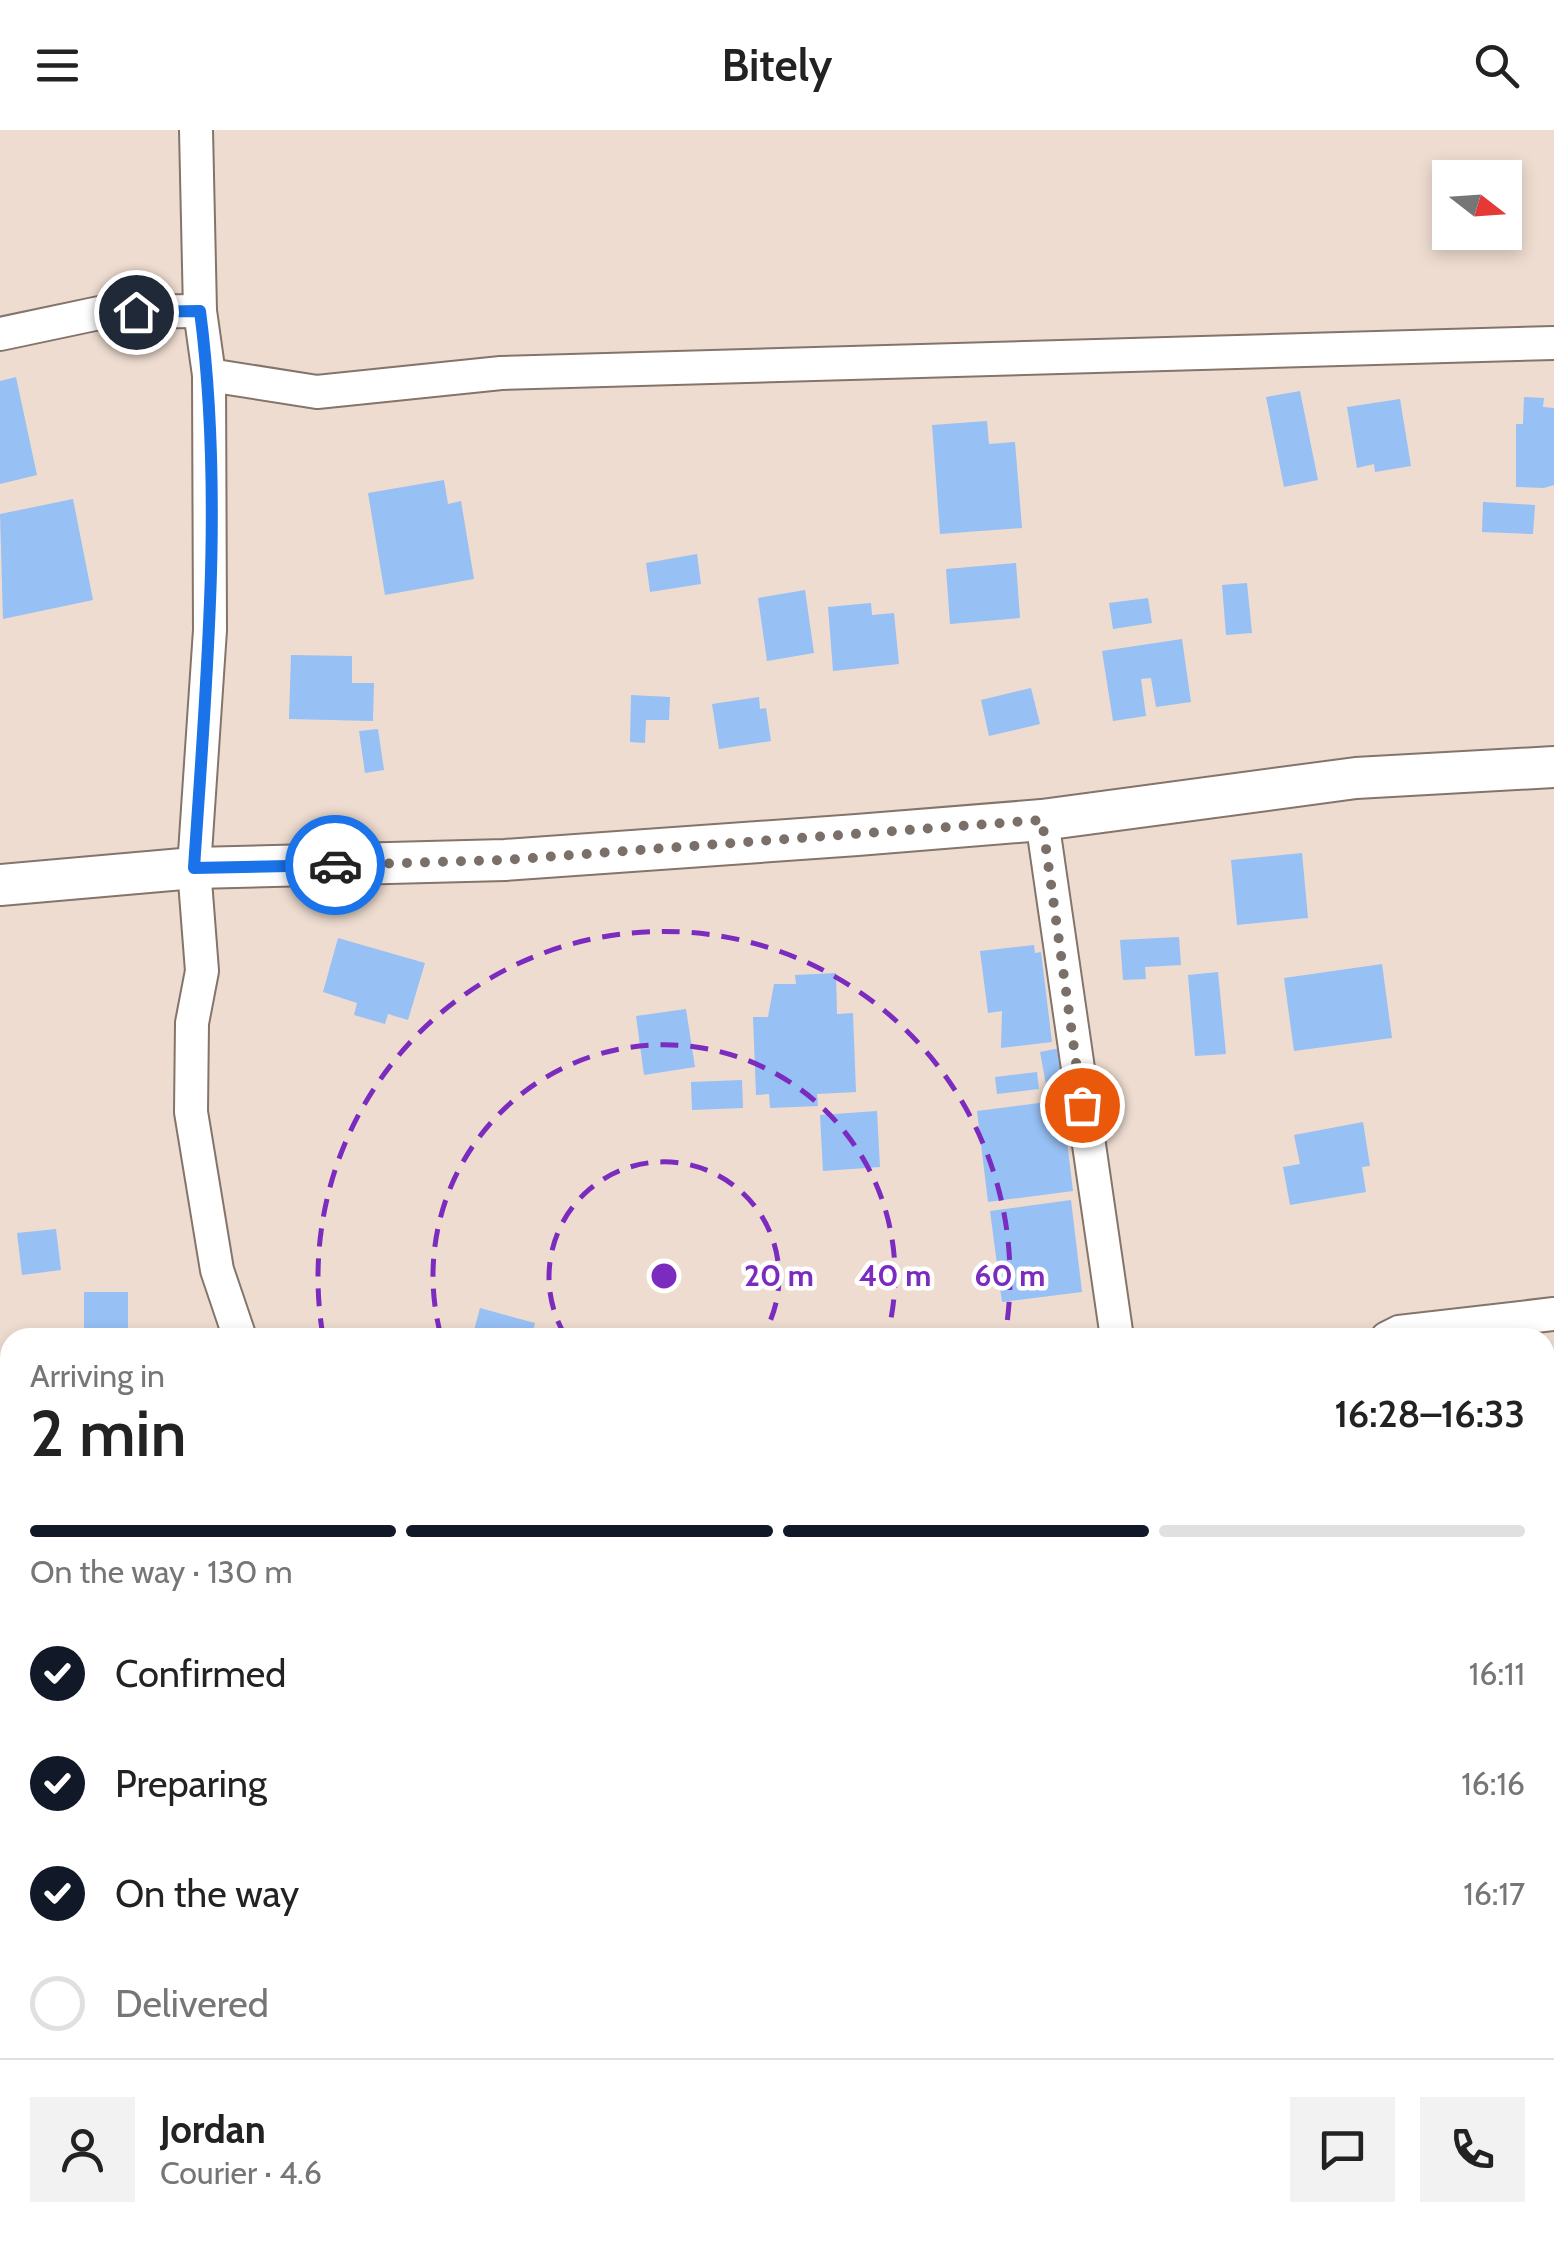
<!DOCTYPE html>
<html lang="en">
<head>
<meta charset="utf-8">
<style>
	body { margin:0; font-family:Cabin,sans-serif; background:#f2f2f2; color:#222; height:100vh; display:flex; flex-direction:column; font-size:38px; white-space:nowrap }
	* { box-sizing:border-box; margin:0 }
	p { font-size:32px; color:#767676 }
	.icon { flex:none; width:55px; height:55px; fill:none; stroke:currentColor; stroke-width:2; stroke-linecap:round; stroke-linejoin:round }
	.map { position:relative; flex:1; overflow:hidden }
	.panel { position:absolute; left:0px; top:1198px; width:1555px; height:932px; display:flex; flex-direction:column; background:#fff; border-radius:30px 30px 0 0; box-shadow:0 5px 15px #0003 }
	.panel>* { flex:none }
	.needle { width:65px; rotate:107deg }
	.fabs { position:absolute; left:1432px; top:30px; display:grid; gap:20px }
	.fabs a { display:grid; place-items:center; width:90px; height:90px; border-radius:0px; background:#fff; box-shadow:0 5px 15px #0003; font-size:50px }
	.pin { position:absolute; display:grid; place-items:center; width:85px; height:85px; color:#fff; margin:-42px; border:5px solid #fff; border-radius:50%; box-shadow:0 2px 10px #0007 }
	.courier { position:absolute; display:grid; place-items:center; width:100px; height:100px; margin:-50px; border:8px solid #1a73e8; border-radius:50%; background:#fff; color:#222; box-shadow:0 2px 12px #0007 }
	.headline em { font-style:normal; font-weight:600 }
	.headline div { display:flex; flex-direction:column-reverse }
	.headline { display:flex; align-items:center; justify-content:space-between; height:170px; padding:0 30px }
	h1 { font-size:65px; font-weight:600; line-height:75px }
	.bar { display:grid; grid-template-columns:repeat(4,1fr); gap:15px 10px; align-content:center; height:120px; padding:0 30px }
	.bar i { height:12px; border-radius:8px; background:#e0e0e0 }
	.bar .current { background:#111827 }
	.bar p { grid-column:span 4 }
	.line { display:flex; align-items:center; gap:25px; padding:0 30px; border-top:2px solid #e0e0e0 }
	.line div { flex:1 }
	.round { display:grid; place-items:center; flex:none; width:105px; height:105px; border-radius:0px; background:#f2f2f2 }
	ol { padding:0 30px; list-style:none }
	li { display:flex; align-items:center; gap:30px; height:110px }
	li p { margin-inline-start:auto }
	li .icon { padding:10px; border-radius:50%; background:#111827; color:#fff; stroke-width:4 }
	li:last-child { color:#767676 }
	li i { width:55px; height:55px; border:5px solid #e0e0e0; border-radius:50% }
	header { display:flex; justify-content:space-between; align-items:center; height:130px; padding:0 30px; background:#fff; font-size:45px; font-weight:600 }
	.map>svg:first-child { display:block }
</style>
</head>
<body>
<header><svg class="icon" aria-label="menu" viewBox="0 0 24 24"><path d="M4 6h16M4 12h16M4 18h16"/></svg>Bitely<svg class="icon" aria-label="search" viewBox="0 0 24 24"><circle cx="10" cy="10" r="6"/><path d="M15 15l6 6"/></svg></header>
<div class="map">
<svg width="1554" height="2129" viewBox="0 0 1554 2129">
	<rect width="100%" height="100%" fill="#eedcd0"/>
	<g fill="#97c0f4">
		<path d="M16,247L37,345L0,354V251Z"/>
		<path d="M1300,261L1318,350L1284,357L1266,267Z"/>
		<path d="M1524,267L1544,268L1543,277L1554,278V355L1544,358L1516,357V294H1523Z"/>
		<path d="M1400,269L1411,336L1375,342L1374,334L1357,338L1347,277Z"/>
		<path d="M987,291L989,314L1015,312L1022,398L940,404L932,295Z"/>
		<path d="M444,350L448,374L461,371L474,449L385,465L368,363Z"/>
		<path d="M73,369L93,470L3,489L0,384Z"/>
		<path d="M1483,372L1535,375L1533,404L1482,402Z"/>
		<path d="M697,424L701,454L650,462L646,433Z"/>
		<path d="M1016,433L1020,488L950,494L946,439Z"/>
		<path d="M1247,453L1252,503L1226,505L1222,455Z"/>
		<path d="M805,460L814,523L767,531L758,468Z"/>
		<path d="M1148,468L1152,493L1113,499L1109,473Z"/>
		<path d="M871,473L872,485L894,483L899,534L833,541L828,477Z"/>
		<path d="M1182,509L1191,572L1156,577L1151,548L1141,549L1146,586L1113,591L1102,521Z"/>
		<path d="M291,525L352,526V553H374L373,591L289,589Z"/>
		<path d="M1031,558L1040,594L989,606L981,570Z"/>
		<path d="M631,565L670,567L669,590H646L645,613L630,612Z"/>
		<path d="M759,567L760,579L766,578L771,611L719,619L712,574Z"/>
		<path d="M378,599L384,640L365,643L359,601Z"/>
		<path d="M1302,723L1308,788L1237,795L1231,730Z"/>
		<path d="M1179,807L1181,835L1145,837L1146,849L1123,850L1120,810Z"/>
		<path d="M338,808L425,833L408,890L388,884L385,894L354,885L357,873L323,862Z"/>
		<path d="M1034,815L1035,823L1041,822L1052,912L1001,918L1002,881L988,883L980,821Z"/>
		<path d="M1382,834L1392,908L1294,921L1284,848Z"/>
		<path d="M1218,842L1226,924L1195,926L1188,845Z"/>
		<path d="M836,843L837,884L853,883L856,962L817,964L818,976L770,978L769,964L756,965L753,887H768L774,854H796L795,845Z"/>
		<path d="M686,879L695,937L644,945L636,886Z"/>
		<path d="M1060,918L1067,957L1047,960L1040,922Z"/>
		<path d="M1037,942L1039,959L997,964L995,947Z"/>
		<path d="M742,950L743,978L692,980L691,952Z"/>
		<path d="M1062,970L1073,1061L988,1072L977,981Z"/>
		<path d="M877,981L880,1037L823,1041L820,985Z"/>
		<path d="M1363,992L1370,1036L1362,1037L1366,1062L1290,1075L1283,1037L1300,1034L1294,1005Z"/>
		<path d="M1071,1070L1082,1162L1002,1172L990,1081Z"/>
		<path d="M56,1099L61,1140L22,1145L17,1103Z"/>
		<rect x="84" y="1162" width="44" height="46"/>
		<path d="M480,1178L535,1193L531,1208H472Z"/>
		<path d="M10,1698V1793L0,1796V1701Z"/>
		<path d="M1554,1705V1755H1553L1545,1730V1708Z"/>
		<path d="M10,1996V2048H8L0,1999Z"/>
		<path d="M78,2120H170V2121L142,2129H80Z"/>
		<path d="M265,2120H364L366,2129H266Z"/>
		<path d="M687,2120H810L813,2129H690Z"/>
		<path d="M893,2120H954L957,2129H887L885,2123Z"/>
		<path d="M1219,2120H1280L1283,2129H1223Z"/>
		<path d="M1339,2120H1419L1411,2123L1413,2129H1327L1341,2123Z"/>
	</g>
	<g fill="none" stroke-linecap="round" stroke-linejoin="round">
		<defs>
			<g id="minor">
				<path d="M196,0L200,181L209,245L210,500L194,738L202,841L192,893L191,982L217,1140L240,1208"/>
				<path d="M0,204L104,182L200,181"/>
				<path d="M209,245L317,262L501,243L1554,213"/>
				<path d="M1042,690L1117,1208"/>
				<path d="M1387,1208L1399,1202L1554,1184"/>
				<path d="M0,1658L10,1655"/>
				<path d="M1545,1874L1554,1870"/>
				<path d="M535,2120L538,2129"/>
				<path d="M1066,2120L1068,2129"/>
				<path d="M1524,2120L1527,2129"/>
			</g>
			<path id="tertiary" d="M0,755L194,738L505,730L857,705L1042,690L1356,648L1554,637"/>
		</defs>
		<use href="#minor" stroke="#847469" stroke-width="36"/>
		<use href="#tertiary" stroke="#847469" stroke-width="44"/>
		<use href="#minor" stroke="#fff" stroke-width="32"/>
		<use href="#tertiary" stroke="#fff" stroke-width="40"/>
	</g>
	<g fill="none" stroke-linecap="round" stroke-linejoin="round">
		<path stroke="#7b7069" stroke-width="10" stroke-dasharray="0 18" d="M335,735L505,730L1042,690L1082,975"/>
		<path stroke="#1a73e8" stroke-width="12" d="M136,182L200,181C224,365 206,554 194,738L335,735"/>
	</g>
	<g fill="none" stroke="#7b2cbf" stroke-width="5" stroke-dasharray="18 12">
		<path d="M566 1207A115 115 0 1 1 762 1207"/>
		<path d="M441 1206A231 231 0 1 1 887 1206"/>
		<path d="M323 1206A346 346 0 1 1 1005 1206"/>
	</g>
	<circle cx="664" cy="1146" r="15" fill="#7b2cbf" stroke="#fff" stroke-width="5"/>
	<g font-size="30" text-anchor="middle" font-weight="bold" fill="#7b2cbf" stroke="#fff" stroke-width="9" stroke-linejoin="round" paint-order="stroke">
		<text x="779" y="1156">20 m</text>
		<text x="895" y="1156">40 m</text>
		<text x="1010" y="1156">60 m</text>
	</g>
</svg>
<div class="fabs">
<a><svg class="needle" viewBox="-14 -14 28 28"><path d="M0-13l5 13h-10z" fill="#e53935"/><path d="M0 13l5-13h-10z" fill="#767676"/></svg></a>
</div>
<div class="pin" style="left:1082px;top:975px;background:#ea580c"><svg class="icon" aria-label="bag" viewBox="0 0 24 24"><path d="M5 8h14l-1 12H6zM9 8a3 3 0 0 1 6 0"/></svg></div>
<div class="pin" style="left:136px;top:182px;background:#1f2937"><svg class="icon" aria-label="home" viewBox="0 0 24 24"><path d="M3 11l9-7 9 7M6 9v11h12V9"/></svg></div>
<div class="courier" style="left:335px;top:735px"><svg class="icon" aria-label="car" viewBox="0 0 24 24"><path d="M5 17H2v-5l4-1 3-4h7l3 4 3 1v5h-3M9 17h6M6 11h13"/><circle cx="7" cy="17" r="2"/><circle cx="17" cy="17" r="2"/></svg></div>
<section class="panel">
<div class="headline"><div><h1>2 min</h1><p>Arriving in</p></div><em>16:28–16:33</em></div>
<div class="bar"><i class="current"></i><i class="current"></i><i class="current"></i><i></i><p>On the way · 130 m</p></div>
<ol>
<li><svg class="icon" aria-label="check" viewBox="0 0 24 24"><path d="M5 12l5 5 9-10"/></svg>Confirmed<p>16:11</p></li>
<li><svg class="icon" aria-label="check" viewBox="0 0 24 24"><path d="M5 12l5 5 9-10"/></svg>Preparing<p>16:16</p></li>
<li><svg class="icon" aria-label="check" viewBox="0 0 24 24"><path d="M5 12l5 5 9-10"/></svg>On the way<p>16:17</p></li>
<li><i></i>Delivered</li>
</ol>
<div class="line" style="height:180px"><a class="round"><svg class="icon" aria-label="person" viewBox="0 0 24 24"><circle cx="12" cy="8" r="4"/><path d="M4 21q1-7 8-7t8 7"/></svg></a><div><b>Jordan</b><p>Courier · 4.6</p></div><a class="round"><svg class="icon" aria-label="chat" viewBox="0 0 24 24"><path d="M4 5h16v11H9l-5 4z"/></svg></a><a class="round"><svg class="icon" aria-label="phone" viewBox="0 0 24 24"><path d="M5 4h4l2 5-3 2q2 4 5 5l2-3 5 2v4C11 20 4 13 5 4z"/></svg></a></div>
</section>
</div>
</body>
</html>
